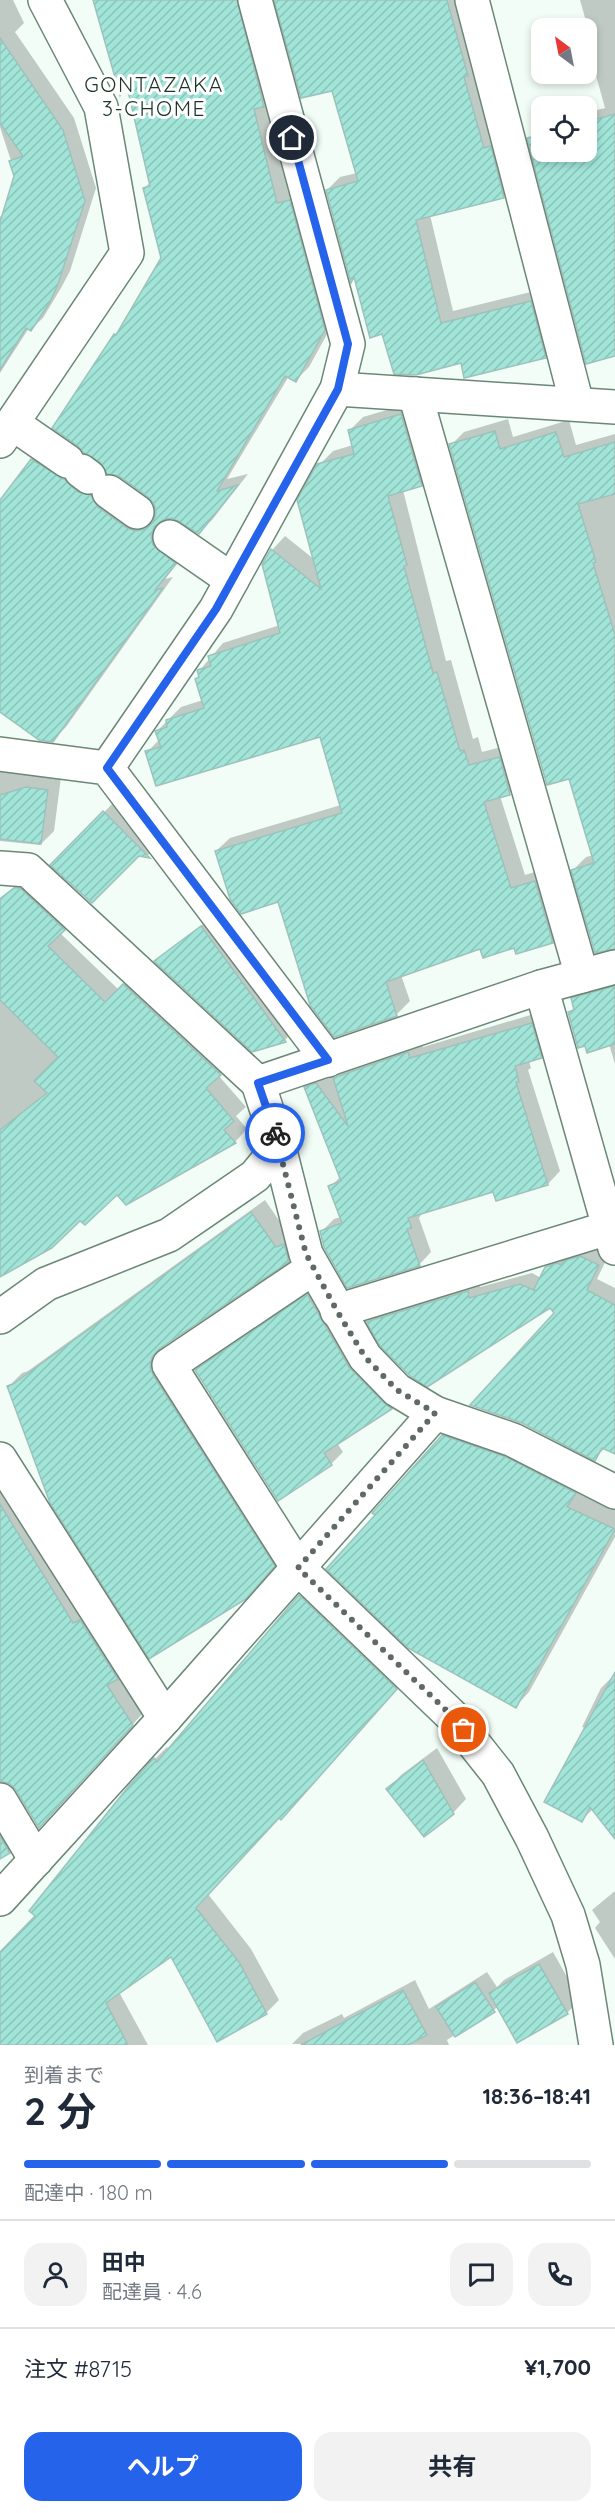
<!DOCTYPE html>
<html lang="ja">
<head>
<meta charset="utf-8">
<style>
	body { margin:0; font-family:Quicksand,"Noto Sans JP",sans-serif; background:#f2f2f3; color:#1f2937; height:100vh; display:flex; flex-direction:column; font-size:22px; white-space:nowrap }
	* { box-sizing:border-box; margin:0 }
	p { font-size:20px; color:#747a83 }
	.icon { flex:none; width:33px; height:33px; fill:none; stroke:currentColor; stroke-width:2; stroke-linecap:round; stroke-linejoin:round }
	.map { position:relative; height:2045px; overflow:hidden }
	.details { display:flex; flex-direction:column; background:#fff; flex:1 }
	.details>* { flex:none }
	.needle { width:39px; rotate:328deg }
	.buttons { position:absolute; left:531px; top:18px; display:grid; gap:12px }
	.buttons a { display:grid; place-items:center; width:66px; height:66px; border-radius:12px; background:#fff; box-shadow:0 3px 9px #0003; font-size:30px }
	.pin { position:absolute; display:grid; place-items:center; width:51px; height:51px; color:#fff; margin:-26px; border:3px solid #fff; border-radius:50%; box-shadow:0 2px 6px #0007 }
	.courier { position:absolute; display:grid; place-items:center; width:60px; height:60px; margin:-30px; border:4px solid #2563eb; border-radius:50%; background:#fff; color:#222; box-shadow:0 2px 8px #0007 }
	.headline em { font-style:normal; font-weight:700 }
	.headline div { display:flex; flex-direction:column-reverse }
	.headline { display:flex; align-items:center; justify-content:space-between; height:102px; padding:0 24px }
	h1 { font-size:39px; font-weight:700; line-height:45px }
	.bar { display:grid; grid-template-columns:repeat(4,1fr); gap:9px 6px; align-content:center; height:72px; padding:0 24px }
	.bar i { height:8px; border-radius:4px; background:#e0e1e3 }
	.bar .active { background:#2563eb }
	.bar p { grid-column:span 4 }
	.line { display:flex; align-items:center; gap:15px; padding:0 24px; border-top:2px solid #e0e1e3 }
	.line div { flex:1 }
	.round { display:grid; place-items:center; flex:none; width:63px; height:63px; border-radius:18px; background:#f2f2f3 }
	.action { display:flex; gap:12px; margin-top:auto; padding:12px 24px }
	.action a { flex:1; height:69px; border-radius:18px; background:#2563eb; color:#fff; font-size:24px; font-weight:700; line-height:69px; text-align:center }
	.action a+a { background:#f2f2f3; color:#1f2937 }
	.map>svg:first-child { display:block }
</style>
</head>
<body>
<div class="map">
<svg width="615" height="2045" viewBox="0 0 615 2045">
	<defs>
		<pattern id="building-hatch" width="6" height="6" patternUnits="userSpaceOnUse" patternTransform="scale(1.5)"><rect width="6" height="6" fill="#a1e5d9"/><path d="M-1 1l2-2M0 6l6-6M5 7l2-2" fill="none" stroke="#8ac4b9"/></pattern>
	</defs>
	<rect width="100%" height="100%" fill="#f1fdf6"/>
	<g fill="#0003">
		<path d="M0,0H13L24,23L15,32L74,118L96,188L70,271L61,288L43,318L31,329L29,328L0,373V216L3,218L16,176L0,127Z"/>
		<path d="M95,0H252L337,316L309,367L296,380L289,376L227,479L248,474L212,520L199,532L172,517L165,518L164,522L187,550L165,579L173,577L66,727L53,740L0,710V504L32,460L45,447L148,518L156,517L157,515L156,504L149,496L54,428L115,334L123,327L162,259L144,188L151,182L128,84L120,92Z"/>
		<path d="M276,0H466L516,183L503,196L430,215L453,311L543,289L558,344L545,357L462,361L383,333L355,276L352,280L327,190L340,177L357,173L333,89Z"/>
		<path d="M580,0H615V355L529,139L542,126V152H586V113L605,108L587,43L591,39Z"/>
		<path d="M414,402L435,472L421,485L403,490L446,661L451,660L473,739L478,737L482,752L513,744L523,780L510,793L500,796L525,875L548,868L566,928L552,941L515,946L481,947L401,975L410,1001L396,1015L279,901L216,851L230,838L341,805L321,735L147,752L160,739L157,731L181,707L203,700L197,679L200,676L199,671L223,643L280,625L272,550L285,536L315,560L319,465L333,451L353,445L349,431L363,417Z"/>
		<path d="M508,419L513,437L569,420L576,445L615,434V944L573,870L586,857L594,855L570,777L451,445L464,432Z"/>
		<path d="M42,764L34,775L61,777L54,831L40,845L0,841V770Z"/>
		<path d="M117,799L161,843L148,855L139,854L52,865Z"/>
		<path d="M28,876L77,916L60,933L119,990L137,972L233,1061L218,1075L246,1107L236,1116L247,1129L235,1142L127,1203L117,1193L0,1276V898Z"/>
		<path d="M212,917L295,1030L285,1040L252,1050L156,961Z"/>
		<path d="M615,977V1064L609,1044L569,1013L575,1007L572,999L585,986Z"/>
		<path d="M544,1011L553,1045L541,1057L529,1061L531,1068L528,1070L560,1171L548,1184L497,1199L494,1190L423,1212L419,1218L431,1252L419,1265L321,1232L334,1219L341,1217L330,1187L341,1176L305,1088L318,1075L329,1072L334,1079L347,1066L421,1040L423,1047Z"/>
		<path d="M265,1200L289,1235L301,1247L288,1260L165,1344L163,1352L287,1552L258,1584L9,1386L22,1373L28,1371Z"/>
		<path d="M592,1246L609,1254L597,1279L615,1288V1452L605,1448L594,1459L556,1313L550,1306L368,1322L379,1311L479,1280L480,1287L532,1273L541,1278L546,1268L558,1256Z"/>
		<path d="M320,1284L403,1397L391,1408L337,1443L343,1452L331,1464L197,1371L208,1359Z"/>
		<path d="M457,1423L588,1479L580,1493L615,1510V1537L529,1692L516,1706L377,1515Z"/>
		<path d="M0,1469L145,1711L52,1813L10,1783L0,1780Z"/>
		<path d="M313,1583L408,1675L294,1805L280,1817L208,1894L251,1949L279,2000L266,2013L171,1955L119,1992L148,2045H0V1955L37,1916L151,1763L167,1747L170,1750Z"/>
		<path d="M612,1677L615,1679V1836L593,1809L582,1820L585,1728L582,1727L601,1688Z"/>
		<path d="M437,1748L466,1799L453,1813L388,1789L401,1775Z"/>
		<path d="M0,1801L22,1839L0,1857Z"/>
		<path d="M615,1891V1959L595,1928L600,1922L592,1910Z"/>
		<path d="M553,1952L580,2000L567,2013L498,2007L447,2040L449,2045L292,2044L303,2033L342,2014L344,2018L415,1980L429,2009L487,1972L497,1987L504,1980Z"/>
	</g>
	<g fill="url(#building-hatch)" stroke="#9ec2bb" stroke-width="1.5">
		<path d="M93,0H237L264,107L254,109L277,203L290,200L325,330L296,382L285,376L217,491L238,485L199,534L172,518L163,520L154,527L151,536L153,545L176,564L155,590L163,588L53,742L39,740L0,712V500L31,459L64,479L78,492L91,495L98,507L127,528L136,531L145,529L153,522L156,513L154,504L148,497L119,476L107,474L100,462L84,453L78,446L52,428L114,334L116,335L161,258L143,188L150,186L125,78L120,95Z"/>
		<path d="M274,0H447L468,76L464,77L484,148L491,146L504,198L416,220L441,323L531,301L546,358L464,378L461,363L416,375L394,374L382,334L370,338L354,277L351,283L326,190L358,181L332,91L301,98Z"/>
		<path d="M0,38L63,130L85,201L58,284L50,302L31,331L26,328L0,370V222L14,176L9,161L23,156L0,123Z"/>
		<path d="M615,114V356L586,364L527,138L542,134V152H586V122Z"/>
		<path d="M401,414L422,486L388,496L407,565L404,566L433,673L437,672L460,751L464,750L469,765L500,757L510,795L484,802L511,888L535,881L553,943L516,954L514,948L483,958L480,949L386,982L397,1016L334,1037L310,1005L278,902L241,914L230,899L215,851L342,813L320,737L156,786L145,751L161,747L155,731L167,727L166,720L204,708L195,679L199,677L197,670L211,666L208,656L280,633L262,564L271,549L321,589L297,500L317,464L354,454L348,430Z"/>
		<path d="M495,431L500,449L556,432L564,457L615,442V494L578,504L596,562L593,563L615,635V949L595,953L571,870L594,863L569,779L547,785L449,444Z"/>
		<path d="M26,787L48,790L41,844L0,839V795Z"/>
		<path d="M103,811L150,858L139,856L92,903L50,865Z"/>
		<path d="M14,888H20L65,930L48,946L105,1002L123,984L221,1075L206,1088L234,1121L224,1130L236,1143L126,1205L117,1195L85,1225L80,1221L52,1248L0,1277V1130L47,1093L34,1081L58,1057L0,1000V899Z"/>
		<path d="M201,926L286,1042L252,1052L154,961Z"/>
		<path d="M615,986V1044L587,1053L585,1046L578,1048L568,1012L574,1010L571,998Z"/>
		<path d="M532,1023L542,1058L515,1066L519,1082H516L548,1185L496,1201L493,1192L408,1218L412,1228L407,1229L420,1266L347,1288L324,1247L320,1231L342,1223L328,1186L341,1181L304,1087L316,1083L348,1126L333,1078L408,1052L410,1058Z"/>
		<path d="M251,1212L276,1247L284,1244L289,1262L159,1349L152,1357L150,1367L153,1375L275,1566L246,1599L149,1659L50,1503L7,1386L13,1384Z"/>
		<path d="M580,1256L599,1265L587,1290L615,1305V1454L602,1448L595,1461L522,1423L470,1405L554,1313L550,1308L427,1387L409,1375L380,1346L366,1322L468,1291L469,1298L520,1284L536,1291L534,1289L545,1267L557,1263L561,1265L563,1261Z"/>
		<path d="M307,1294L349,1367L384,1403L392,1409L324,1453L332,1465L278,1501L195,1370Z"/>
		<path d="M442,1435L506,1457L576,1493L567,1507L615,1529L516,1708L408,1648L326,1569L375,1515L372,1513Z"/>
		<path d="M0,1504L73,1623L80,1620L118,1679L107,1685L133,1725L39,1828L16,1790L10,1784L0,1781Z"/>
		<path d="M299,1595L397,1689L281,1820L279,1818L196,1908L239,1962L267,2014L217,2042L171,1957L106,2003L128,2045H0V1952L35,1916L29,1911L128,1787L154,1758L157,1762Z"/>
		<path d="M615,1672V1839L590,1807L582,1822L544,1802Z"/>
		<path d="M423,1760L454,1814L424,1837L386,1789Z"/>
		<path d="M0,1836L10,1853L0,1859Z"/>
		<path d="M539,1964L568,2014L517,2043L489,1993Z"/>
		<path d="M475,1982L495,2012L455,2037L436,2007Z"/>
		<path d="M403,1990L427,2035L408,2045H301Z"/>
	</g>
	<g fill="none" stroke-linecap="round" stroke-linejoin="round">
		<defs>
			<g id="street">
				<path d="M472,0L577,404"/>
				<path d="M337,389L615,407"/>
				<path d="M415,394L582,976"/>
				<path d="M12,423L67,461"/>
				<path d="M0,441L127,253L101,107L45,0"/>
				<path d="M81,471L89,477"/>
				<path d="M109,492L137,512"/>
				<path d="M170,537L232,580"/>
				<path d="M0,754L107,768L328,1060"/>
				<path d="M107,768L216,609L337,389L348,344L255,0"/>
				<path d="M0,868L28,870L258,1083L279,1147L306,1254L365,1357L397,1390L435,1413L513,1440L615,1492"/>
				<path d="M541,987L615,1248"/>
				<path d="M258,1083L541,987L615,967"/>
				<path d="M313,1268L169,1365L298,1568L452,1716L498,1774L532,1838L568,1915L583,1965L596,2045"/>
				<path d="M337,1311L608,1228"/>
				<path d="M0,1317L46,1284L169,1235L255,1176L279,1147"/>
				<path d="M0,1459L165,1718"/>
				<path d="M0,1800L36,1860"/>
				<path d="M0,1899L165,1718L435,1413"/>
			</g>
		</defs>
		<use href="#street" stroke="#6b8777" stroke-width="36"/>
		<use href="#street" stroke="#fff" stroke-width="33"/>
	</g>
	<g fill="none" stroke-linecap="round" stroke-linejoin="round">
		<path stroke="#5f6a64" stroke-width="6" stroke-dasharray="0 10.8" d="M275,1133L306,1254L337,1311L365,1357L397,1390L435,1413L298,1568L452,1716L464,1730"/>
		<path stroke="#2563eb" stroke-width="8" d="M275,1133L258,1083L328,1060L107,768L216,609L338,389L348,344L292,138"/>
	</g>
	<g text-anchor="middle" stroke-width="6" stroke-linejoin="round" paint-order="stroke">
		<g font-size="21" letter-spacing="1.5" fill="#1c3528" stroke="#fff">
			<text x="154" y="92">GONTAZAKA<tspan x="154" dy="24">3-CHOME</tspan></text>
		</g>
	</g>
</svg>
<div class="buttons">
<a><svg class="needle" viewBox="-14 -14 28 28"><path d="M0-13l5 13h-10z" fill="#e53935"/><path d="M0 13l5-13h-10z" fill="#747a83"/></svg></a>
<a><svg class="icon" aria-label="locate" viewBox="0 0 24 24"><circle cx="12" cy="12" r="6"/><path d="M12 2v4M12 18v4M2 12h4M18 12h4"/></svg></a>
</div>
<div class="pin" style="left:464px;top:1730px;background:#ea580c"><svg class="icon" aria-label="bag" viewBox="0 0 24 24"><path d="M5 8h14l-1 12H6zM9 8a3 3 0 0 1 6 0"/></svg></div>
<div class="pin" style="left:292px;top:138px;background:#1f2937"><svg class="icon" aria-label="home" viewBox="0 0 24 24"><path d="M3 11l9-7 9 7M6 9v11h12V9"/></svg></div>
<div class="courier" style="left:275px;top:1133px"><svg class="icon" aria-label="bike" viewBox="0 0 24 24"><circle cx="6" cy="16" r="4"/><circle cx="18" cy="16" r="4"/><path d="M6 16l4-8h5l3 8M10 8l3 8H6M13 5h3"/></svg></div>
</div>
<section class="details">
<div class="headline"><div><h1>2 分</h1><p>到着まで</p></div><em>18:36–18:41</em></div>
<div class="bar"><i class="active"></i><i class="active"></i><i class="active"></i><i></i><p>配達中 · 180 m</p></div>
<div class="line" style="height:108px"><a class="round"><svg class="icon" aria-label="person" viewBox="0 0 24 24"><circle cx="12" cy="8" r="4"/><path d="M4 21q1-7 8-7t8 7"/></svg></a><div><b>田中</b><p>配達員 · 4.6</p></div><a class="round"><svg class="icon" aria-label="chat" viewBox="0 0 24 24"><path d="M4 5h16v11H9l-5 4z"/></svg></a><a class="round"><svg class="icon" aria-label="phone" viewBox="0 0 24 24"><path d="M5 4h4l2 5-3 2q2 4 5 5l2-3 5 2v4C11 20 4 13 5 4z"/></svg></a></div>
<div class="line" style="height:78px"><div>注文 #8715</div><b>¥1,700</b></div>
<div class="action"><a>ヘルプ</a><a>共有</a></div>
</section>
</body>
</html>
